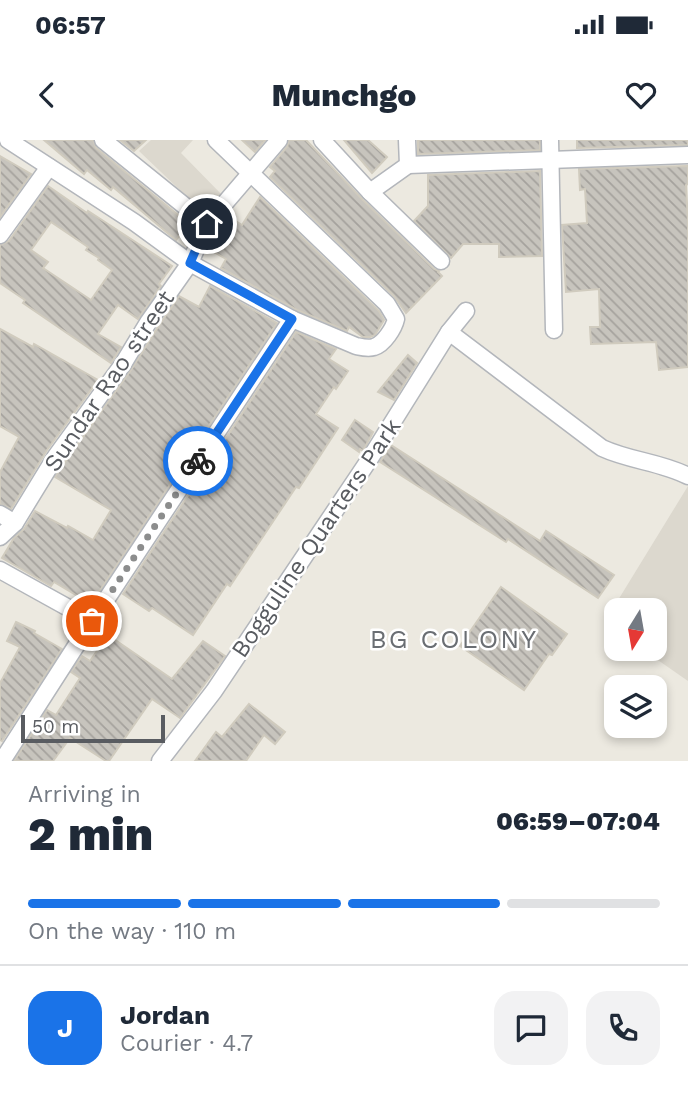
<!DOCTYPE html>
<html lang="en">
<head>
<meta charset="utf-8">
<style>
	body { margin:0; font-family:"Work Sans",sans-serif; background:#f2f2f3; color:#1f2937; height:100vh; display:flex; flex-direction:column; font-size:26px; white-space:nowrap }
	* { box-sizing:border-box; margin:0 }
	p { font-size:23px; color:#747a83 }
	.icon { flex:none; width:38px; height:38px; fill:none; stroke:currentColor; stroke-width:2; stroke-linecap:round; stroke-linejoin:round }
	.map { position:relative; height:621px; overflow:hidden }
	.details { display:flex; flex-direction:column; background:#fff; flex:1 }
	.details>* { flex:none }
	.needle { width:46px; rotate:191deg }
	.fabs { position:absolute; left:604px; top:458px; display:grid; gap:14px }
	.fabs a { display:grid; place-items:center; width:63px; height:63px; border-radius:14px; background:#fff; box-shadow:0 4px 10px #0003; font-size:35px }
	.scale { position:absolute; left:21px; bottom:18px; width:144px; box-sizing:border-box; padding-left:7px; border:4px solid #595c61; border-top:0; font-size:19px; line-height:24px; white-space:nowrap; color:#595c61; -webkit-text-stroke:5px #fff; paint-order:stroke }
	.pin { position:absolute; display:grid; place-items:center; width:60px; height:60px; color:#fff; margin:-30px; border:4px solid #fff; border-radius:50%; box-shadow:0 2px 7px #0007 }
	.courier { position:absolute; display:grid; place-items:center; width:70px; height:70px; margin:-35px; border:5px solid #1a73e8; border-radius:50%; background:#fff; color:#222; box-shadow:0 2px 9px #0007 }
	.overview em { font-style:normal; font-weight:800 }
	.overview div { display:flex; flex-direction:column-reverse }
	.overview { display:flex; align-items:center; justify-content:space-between; height:119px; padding:0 28px }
	h1 { font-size:46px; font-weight:800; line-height:52px }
	.bar { display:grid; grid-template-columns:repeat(4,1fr); gap:10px 7px; align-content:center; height:84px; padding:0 28px }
	.bar i { height:9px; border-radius:5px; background:#e0e1e3 }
	.bar .current { background:#1a73e8 }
	.bar p { grid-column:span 4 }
	.line { display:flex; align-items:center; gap:18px; padding:0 28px; border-top:2px solid #e0e1e3 }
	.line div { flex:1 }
	.round { display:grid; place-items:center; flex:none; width:74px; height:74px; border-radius:21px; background:#f2f2f3 }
	.status { display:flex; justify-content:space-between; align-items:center; height:49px; padding:0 35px; background:#fff; direction:ltr }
	.status svg { height:19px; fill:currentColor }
	header { display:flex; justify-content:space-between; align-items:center; height:91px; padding:0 28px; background:#fff; font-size:32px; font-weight:800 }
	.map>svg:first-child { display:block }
</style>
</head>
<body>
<div class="status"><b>06:57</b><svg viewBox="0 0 49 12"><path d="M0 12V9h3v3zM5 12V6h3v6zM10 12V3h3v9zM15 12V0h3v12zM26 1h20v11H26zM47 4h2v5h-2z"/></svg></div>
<header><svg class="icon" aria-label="back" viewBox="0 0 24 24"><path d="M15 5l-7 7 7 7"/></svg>Munchgo<svg class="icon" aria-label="heart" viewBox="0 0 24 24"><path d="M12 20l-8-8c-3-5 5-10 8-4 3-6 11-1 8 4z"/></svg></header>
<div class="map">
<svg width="688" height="621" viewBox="0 0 688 621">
	<defs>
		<pattern id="building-back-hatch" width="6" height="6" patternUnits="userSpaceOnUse" patternTransform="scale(1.75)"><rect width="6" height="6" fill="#c7c4bd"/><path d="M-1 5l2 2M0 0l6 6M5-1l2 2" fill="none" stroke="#a5a29d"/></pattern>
	</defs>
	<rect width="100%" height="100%" fill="#ece9e0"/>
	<g fill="#dcd8ce">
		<path d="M151,0H193L181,13L224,57L206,75L139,11Z"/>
		<path d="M688,346V541L642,509H654V471H616V491L604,483Z"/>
	</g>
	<g fill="url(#building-back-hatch)" stroke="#d0cbbe" stroke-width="2" fill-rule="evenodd">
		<path d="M44,0H93L96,8L189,84L176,100L113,47L111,50L87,30L84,34Z"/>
		<path d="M120,0H146L134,11Z"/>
		<path d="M242,0H265L255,12Z"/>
		<path d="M289,0H306L363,60L434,129L439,131L438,132L442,136L406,173L394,156L270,37L275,31L270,27L287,7Z"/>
		<path d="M344,0H368L387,17L372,33Z"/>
		<path d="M418,0H540V10L418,14Z"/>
		<path d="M577,0H688V5L577,8Z"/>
		<path d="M0,16L31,34L0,77Z"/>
		<path d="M688,26V44L686,45L688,82V227L659,230L656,202L591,204L590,187H600L599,149L566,152L562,85L587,83L585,49L580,50L579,29Z"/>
		<path d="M540,31L542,116L499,117V104H463L451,118L414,81L428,66V35Z"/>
		<path d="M48,46L87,73L88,71L105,82L172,126L159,144L161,146L138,179L118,165L98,194L121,207L111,223L23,163L25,160L0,143V105L9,101ZM51,82L88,107L86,110L99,118L98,120L112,130L91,160L43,128L48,122L31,110Z"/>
		<path d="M260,57L379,171L384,180L375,195L370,197H363L349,187L347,191L297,170L221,128L226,119L214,112L224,95L220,92L231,78L242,85Z"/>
		<path d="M210,146L277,183L91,464L54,442L51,446L2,418L14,398L24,389L35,371L67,388L68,386L93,400L111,370L55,337L65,322L131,230L158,187L179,156L199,167Z"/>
		<path d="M0,189L33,207L34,204L98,240L47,310L11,369L0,364V332L19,297L0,286Z"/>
		<path d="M296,192L336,209L329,219L348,231L336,249L334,247L316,274L338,288L299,348L296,347L230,446L227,444L193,495L152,468L149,471L123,454Z"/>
		<path d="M408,215L417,223L394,260L378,252Z"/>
		<path d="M355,280L373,292L363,311L360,309L359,312L342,300Z"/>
		<path d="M391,305L540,401L546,391L614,435L598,458L508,399L506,402L380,322Z"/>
		<path d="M501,447L567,494L552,515L549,514L524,550L460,506Z"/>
		<path d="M16,482L35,491L34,493L62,509L2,601L0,600V543L20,507L7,501Z"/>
		<path d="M108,495L172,539L203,501L225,516L180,578L152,559L109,621H106L70,598L53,621H14L47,570L56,575L80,538L71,532L82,516L90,521Z"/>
		<path d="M249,564L285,592L275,604L264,595L246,621H195L216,592L222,597Z"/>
	</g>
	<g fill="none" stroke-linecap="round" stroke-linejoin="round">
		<defs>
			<g id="street">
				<path d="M8,0L134,82L190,123L292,179L356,206C361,207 368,209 374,207C384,204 394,188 396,179L387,164L216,0"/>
				<path d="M103,0L207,84"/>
				<path d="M322,0L370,52L441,121"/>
				<path d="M550,0L554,190"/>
				<path d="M408,25L688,15"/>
				<path d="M370,52L408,25L407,0"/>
				<path d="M0,95L49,27"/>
				<path d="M449,192L602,308C630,321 661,322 688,336"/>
				<path d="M0,374L15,383"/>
				<path d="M0,397L15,383L56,316L123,224L149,181L190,123L207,84L279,0"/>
				<path d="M0,430L92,481"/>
				<path d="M2,621L92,481L292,179"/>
				<path d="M160,621L214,551L369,320L449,192L466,171"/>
			</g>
		</defs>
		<use href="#street" stroke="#b3b6bb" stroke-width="19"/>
		<use href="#street" stroke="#fff" stroke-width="16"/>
	</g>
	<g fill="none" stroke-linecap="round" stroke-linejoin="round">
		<path stroke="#8c8d8d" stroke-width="7" stroke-dasharray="0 12.6" d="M92,481L198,321"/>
		<path stroke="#1a73e8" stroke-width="9" d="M198,321L292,179L190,123L207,84"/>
	</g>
	<g text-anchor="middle" stroke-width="5" stroke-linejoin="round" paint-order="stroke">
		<g font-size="24" fill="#595c61" stroke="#fff">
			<text transform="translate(109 241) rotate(-56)" y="8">Sundar Rao street</text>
			<text transform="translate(316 398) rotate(-56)" y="8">Bogguline Quarters Park</text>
		</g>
		<g font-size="26" letter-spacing="2" fill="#6a6e73" stroke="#fff">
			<text x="454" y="508">BG COLONY</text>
		</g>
	</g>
</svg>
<div class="fabs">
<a><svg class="needle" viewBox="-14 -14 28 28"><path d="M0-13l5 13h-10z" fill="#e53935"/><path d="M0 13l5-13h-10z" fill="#747a83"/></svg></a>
<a><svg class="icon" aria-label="layers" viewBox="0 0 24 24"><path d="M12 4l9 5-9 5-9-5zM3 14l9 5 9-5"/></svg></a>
</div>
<div class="scale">50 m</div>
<div class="pin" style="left:92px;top:481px;background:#ea580c"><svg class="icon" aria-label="bag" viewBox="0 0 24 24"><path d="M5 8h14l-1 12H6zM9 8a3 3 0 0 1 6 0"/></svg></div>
<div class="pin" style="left:207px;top:84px;background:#1f2937"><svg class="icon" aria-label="home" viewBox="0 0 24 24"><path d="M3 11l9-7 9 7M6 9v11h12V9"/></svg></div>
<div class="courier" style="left:198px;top:321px"><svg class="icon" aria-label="bike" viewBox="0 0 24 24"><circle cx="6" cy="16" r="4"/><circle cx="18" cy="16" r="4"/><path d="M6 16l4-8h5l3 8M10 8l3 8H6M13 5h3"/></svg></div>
</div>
<section class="details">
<div class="overview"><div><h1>2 min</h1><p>Arriving in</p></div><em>06:59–07:04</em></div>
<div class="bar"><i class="current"></i><i class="current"></i><i class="current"></i><i></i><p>On the way · 110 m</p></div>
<div class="line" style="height:126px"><b class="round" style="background:#1a73e8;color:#fff">J</b><div><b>Jordan</b><p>Courier · 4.7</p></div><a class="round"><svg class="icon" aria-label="chat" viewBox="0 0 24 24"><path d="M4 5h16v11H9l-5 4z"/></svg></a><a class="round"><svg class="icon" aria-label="phone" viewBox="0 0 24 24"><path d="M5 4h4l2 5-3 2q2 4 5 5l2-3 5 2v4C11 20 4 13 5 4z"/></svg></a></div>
</section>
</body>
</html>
